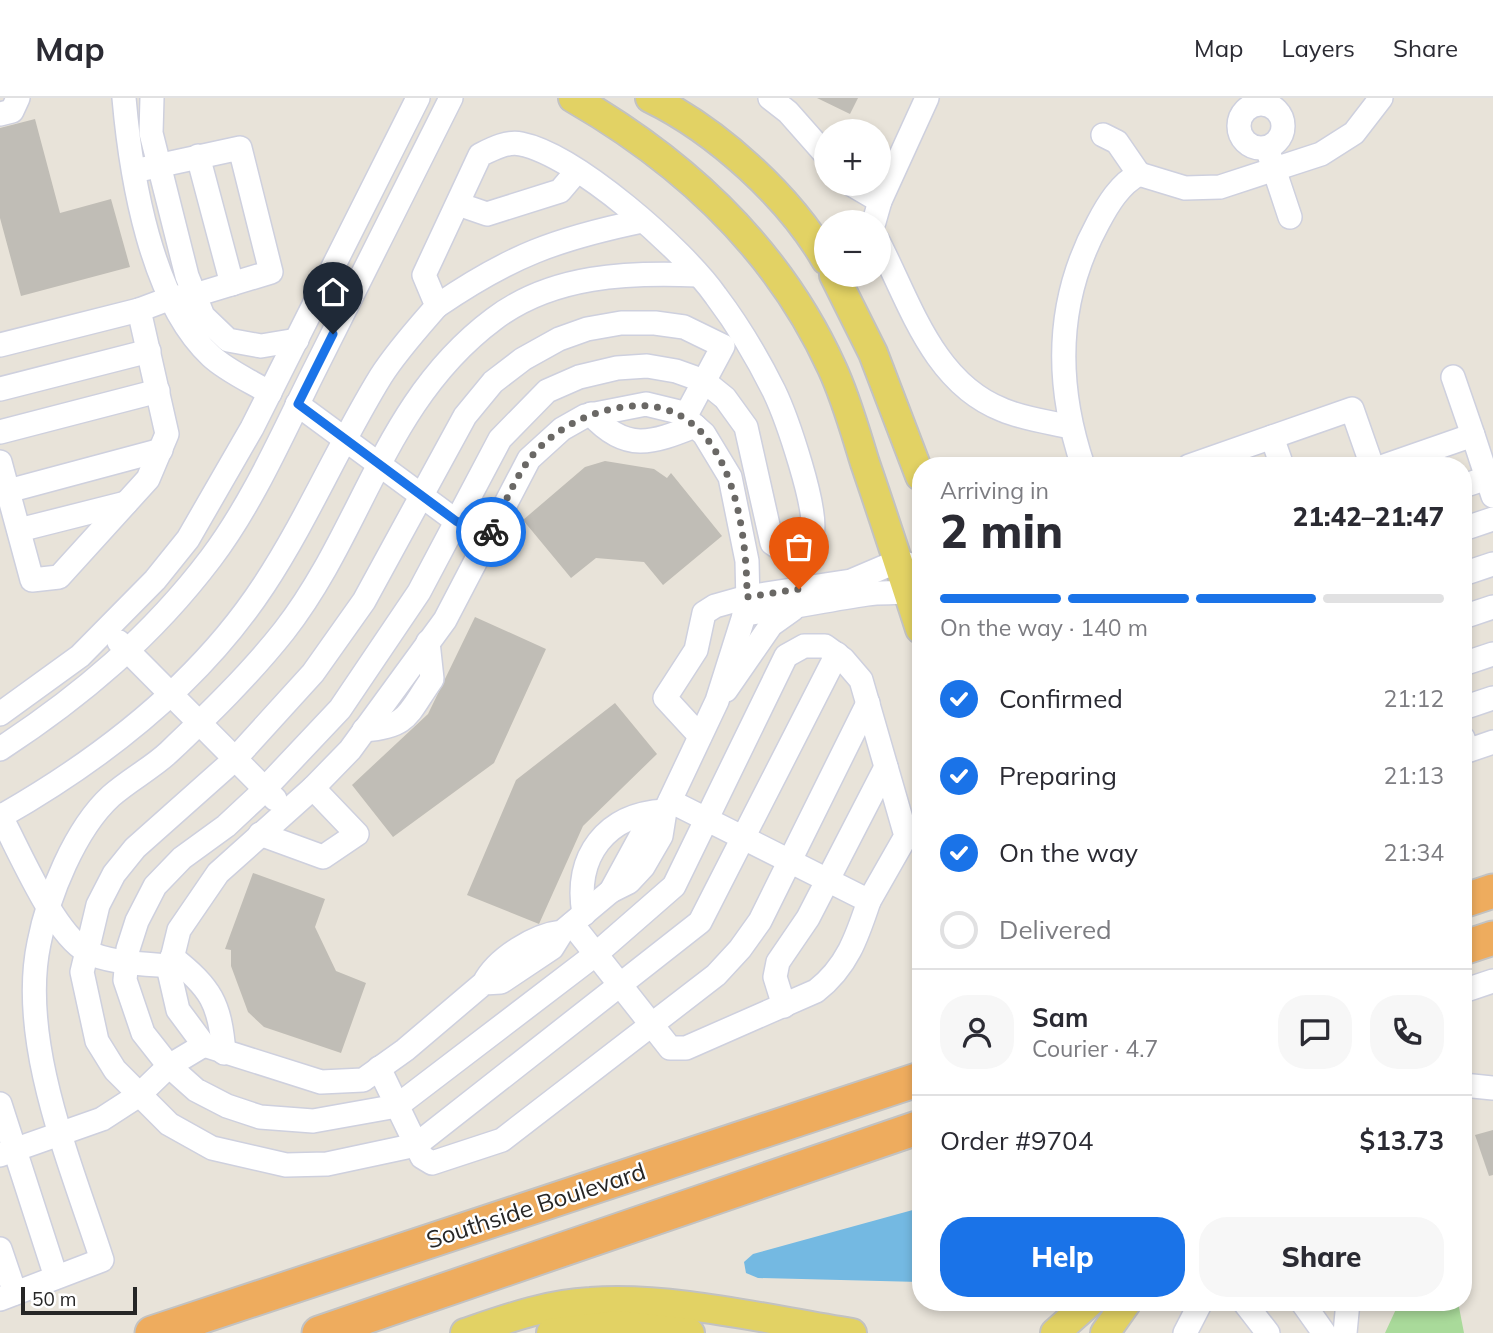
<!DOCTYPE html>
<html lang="en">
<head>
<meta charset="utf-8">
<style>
	body { margin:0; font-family:Mulish,sans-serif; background:#f7f7f7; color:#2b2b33; height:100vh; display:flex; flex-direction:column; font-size:26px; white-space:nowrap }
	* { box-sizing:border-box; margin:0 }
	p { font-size:23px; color:#7c7c81 }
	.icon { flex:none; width:38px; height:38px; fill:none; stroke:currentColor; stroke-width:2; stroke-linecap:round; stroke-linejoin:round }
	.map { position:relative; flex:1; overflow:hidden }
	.panel { position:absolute; left:912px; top:359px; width:560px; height:854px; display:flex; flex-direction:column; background:#fff; border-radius:28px; box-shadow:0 4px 10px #0003 }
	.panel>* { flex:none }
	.fabs { position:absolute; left:814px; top:21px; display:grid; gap:14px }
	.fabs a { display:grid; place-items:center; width:77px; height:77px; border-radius:50%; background:#fff; box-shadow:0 4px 10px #0003; font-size:35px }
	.scale { position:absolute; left:21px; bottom:18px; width:116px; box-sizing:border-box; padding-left:7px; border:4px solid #262626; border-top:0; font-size:19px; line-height:24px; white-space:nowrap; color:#262626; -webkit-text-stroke:5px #fff; paint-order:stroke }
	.pin { position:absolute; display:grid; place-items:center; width:60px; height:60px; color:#fff; margin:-72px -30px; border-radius:50% 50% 50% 0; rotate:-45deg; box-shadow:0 0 7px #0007 }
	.pin .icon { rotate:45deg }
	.courier { position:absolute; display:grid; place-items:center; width:70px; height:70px; margin:-35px; border:5px solid #1a73e8; border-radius:50%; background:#fff; color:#222; box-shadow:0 2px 9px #0007 }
	.overview em { font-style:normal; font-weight:800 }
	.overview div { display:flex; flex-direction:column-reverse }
	.overview { display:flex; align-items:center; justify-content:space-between; height:119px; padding:0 28px }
	h1 { font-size:46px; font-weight:800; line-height:52px }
	.bar { display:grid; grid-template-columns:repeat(4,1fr); gap:10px 7px; align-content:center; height:84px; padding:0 28px }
	.bar i { height:9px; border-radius:5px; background:#e1e1e2 }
	.bar .on { background:#1a73e8 }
	.bar p { grid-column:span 4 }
	.line { display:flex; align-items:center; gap:18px; padding:0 28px; border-top:2px solid #e1e1e2 }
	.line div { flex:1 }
	.round { display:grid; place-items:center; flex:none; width:74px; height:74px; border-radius:28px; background:#f7f7f7 }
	ol { padding:0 28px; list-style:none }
	li { display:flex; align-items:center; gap:21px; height:77px }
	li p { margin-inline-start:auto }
	li .icon { padding:7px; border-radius:50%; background:#1a73e8; color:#fff; stroke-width:4 }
	li:last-child { color:#7c7c81 }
	li i { width:38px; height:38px; border:4px solid #e1e1e2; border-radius:50% }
	.cta { display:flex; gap:14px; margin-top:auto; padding:14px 28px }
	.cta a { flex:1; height:80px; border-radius:28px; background:#1a73e8; color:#fff; font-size:28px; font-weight:800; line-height:80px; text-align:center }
	.cta a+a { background:#f7f7f7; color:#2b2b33 }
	header { display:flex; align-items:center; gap:42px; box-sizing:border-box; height:98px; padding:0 35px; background:#fff; border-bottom:2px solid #e1e1e2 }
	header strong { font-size:33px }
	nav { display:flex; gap:38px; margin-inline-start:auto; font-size:24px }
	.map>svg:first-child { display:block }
</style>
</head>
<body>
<header>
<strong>Map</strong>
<nav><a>Map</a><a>Layers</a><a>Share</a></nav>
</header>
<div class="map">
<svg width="1493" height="1235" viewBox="0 0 1493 1235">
	<rect width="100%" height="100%" fill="#e8e3d9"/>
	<path fill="#a9da9a" d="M1396,1204H1458L1464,1235H1385L1397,1209Z"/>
	<path fill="#74b9e2" d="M920,1110V1184L758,1180L746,1175L744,1164L753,1156Z"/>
	<g fill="#c0bdb6">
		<path d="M817,0H858L850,16Z"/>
		<path d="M35,21L60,115L111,101L130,169L21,198L0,120V30Z"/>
		<path d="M605,363L654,371L667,380L671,375L722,438L663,487L644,464L596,460L571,480L523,422L585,369Z"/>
		<path d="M475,519L546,551L494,665L393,739L352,687L428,616Z"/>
		<path d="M615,605L657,656L583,728L539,826L467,797L516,682Z"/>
		<path d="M253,775L325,801L315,829L336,873L366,885L341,955L264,929L248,914L231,868V852L225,851Z"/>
		<path d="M1493,1032V1077L1489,1078L1475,1037Z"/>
	</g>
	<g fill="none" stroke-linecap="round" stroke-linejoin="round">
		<defs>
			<g id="minor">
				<path d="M124,0C131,79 151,202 211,258C227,273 252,284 270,295"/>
				<path d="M152,0L151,35L187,178L203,218L228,242L261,248L297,242"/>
				<path d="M770,0L788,14L826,57"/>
				<circle cx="1261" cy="28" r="22"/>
				<path d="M0,16L12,13L18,0"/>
				<path d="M1103,37L1117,44L1139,76"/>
				<path d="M1269,56L1290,119"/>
				<path d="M198,58L232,186"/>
				<path d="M851,86L880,103"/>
				<path d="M458,106L487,116L560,93L577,73"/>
				<path d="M874,124L880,103L927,0"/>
				<path d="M878,143C910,205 933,285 1003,312C1024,321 1049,324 1071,329"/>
				<path d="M437,208C510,158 556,141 642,123"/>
				<path d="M0,247L139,212L171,200L195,197L271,174L240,50L134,73"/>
				<path d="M1453,279L1473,337"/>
				<path d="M0,291L149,253"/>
				<path d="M297,306L456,423L488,440"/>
				<path d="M591,316C626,355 652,345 695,328"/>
				<path d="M685,319L723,248L684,229L655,225H621L587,231L559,241L523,261L493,284L465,318L364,503L313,575L234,662L135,750L114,776L98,807L82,874L97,943L115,972L169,1026L212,1050L286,1067L327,1066L416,1047L700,824L837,556"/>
				<path d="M0,334L158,293"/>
				<path d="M1272,339L1282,368"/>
				<path d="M0,364L32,482L59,479L148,381L167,336L139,212"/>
				<path d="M1083,368C1055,285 1056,202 1098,125C1108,106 1120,86 1139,76L1185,90L1220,89L1321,56L1354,35L1381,0"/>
				<path d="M1189,368L1352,311L1372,368"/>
				<path d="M1384,368L1473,337L1493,398"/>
				<path d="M1463,388L1487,380"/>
				<path d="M8,393L161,352"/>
				<path d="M1463,431L1493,421"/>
				<path d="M19,432L126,405"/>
				<path d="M1463,476L1493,466"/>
				<path d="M744,516C785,511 826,502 867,496C885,493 903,497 920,491"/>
				<path d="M1463,519L1493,509"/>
				<path d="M119,544L275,701"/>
				<path d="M1463,566L1493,556"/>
				<path d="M726,592L771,527L792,512"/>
				<path d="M1463,610L1493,600"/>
				<path d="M0,616L80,558L155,482L188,441L252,330L418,0"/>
				<path d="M364,632C410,628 407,616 432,581L428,544"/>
				<path d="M700,638L665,600L696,552L704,515L715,508L747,499L851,483L898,463L920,470"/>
				<path d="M1463,640L1467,653L1493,644"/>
				<path d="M0,651C81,598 152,538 211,460C253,404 282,337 313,275C359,183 405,92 451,0"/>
				<path d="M0,717C19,752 53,834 86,853C106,865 146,866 170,868"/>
				<path d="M0,719C102,661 199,586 264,487C308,420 339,346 381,278C397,253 417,231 437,208L424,177L480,57C492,51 507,43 521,46C576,57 683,151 716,198C738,227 758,261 774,293C786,318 819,412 812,437C809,447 801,455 791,458L772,445L746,329L725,300L704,283L676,273L647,268L617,270L579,279L547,293L500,341L419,494L340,611L256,700L226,728L182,760L155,788L137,823L128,851L125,882L143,935L169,968L196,992L227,1008L260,1019L313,1023L397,1008L596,856L674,788L786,558L804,548H825L843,561L861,582L906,738L869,803L670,703"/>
				<path d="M260,736L323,759L357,736L313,690"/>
				<path d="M611,793L647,727L665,713"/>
				<path d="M584,816C574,758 606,716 665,713"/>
				<path d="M572,826L670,950H686L816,893C847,869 857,839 869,803"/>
				<path d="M172,859C211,890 220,905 224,955"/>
				<path d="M484,885L501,884L552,850L562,834L611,793L629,784L643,769L661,738L665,713L717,603L748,505L747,463L730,379L704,336L679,314L646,306L585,318L562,331L529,361L445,522L350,652L313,690L218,775L179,832L169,873L178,912L204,947L321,984L363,982L405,952L484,885C497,860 535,837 562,834"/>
				<path d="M1463,893L1493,883"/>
				<path d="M784,908L775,879L778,864L808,820L886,669"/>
				<path d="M379,970L422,1059L432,1065L502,1042L716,877L740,851L760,823L868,605"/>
				<path d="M1463,987L1493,990"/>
				<path d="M0,1006L56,1179"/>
				<path d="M0,1057L102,1021L139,997L169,968L204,947"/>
				<path d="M0,1151L15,1195"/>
				<path d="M0,1201L102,1162C72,1069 18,944 39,845C48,798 75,731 111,698C129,682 152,670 169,654C209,616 250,576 284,533C364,430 384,303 494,221C552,177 628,174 698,177"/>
				<path d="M1244,1204L1268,1235"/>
				<path d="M1302,1204L1324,1235"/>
				<path d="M1185,1235L1201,1204"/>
				<path d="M1345,1235L1348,1204"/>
			</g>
			<g id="major">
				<path d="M573,0C684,64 778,151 832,270C846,300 855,333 865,365C884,420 902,476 920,531"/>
				<path d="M650,0C716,32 789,98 826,162"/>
				<path d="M834,177L873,255L920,378"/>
				<path d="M465,1235C506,1221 547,1206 590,1204C674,1198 768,1222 852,1235"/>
				<path d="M551,1235L618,1227L690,1235"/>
				<path d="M1055,1235L1090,1204"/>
				<path d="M1105,1235L1127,1204"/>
			</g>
			<g id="highway">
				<path d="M1463,803L1493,793"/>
				<path d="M1463,850L1493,840"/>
				<path d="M152,1235L920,981"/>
				<path d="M319,1235L920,1029"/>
			</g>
		</defs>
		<use href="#minor" stroke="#ced0de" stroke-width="26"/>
		<use href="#major" stroke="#c2c2c2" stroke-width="32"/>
		<use href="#highway" stroke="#c2c2c2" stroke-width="37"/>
		<use href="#minor" stroke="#fff" stroke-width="23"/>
		<use href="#major" stroke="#e2d264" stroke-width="28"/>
		<use href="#highway" stroke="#eeac5e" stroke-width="33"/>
	</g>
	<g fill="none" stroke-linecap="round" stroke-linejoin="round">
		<path stroke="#6a6865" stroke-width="7" stroke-dasharray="0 12.6" d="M491,434C503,410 513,384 528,363C547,337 578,319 608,312C723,282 747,414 747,499L799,491"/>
		<path stroke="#1a73e8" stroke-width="9" d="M333,236L298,306L456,423L488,440L491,434"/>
	</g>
	<g text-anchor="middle" stroke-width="5" stroke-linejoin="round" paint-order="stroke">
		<g font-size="24" fill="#262626" stroke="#fff">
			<text transform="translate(536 1108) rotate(-18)" y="8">Southside Boulevard</text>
		</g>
	</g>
</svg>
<div class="fabs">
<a>+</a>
<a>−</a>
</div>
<div class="scale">50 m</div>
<div class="pin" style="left:799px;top:491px;background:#ea580c"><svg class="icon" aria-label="bag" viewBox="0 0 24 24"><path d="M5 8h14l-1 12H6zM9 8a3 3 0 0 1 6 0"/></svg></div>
<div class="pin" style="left:333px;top:236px;background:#1f2937"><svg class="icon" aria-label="home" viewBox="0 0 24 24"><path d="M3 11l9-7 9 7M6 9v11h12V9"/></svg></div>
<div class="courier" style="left:491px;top:434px"><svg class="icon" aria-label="bike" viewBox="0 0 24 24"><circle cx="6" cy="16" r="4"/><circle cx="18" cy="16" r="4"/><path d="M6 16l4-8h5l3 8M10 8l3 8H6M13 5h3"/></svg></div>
<section class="panel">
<div class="overview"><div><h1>2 min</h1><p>Arriving in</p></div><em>21:42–21:47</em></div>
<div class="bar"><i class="on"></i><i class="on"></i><i class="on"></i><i></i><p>On the way · 140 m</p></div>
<ol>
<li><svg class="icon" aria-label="check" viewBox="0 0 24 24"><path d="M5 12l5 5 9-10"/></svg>Confirmed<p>21:12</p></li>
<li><svg class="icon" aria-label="check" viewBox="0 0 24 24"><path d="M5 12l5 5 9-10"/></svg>Preparing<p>21:13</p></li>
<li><svg class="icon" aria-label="check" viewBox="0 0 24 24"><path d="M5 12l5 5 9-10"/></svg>On the way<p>21:34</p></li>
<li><i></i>Delivered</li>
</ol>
<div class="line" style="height:126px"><a class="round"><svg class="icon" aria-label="person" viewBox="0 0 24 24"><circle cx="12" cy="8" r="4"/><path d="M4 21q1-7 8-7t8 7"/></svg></a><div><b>Sam</b><p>Courier · 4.7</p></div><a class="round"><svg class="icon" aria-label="chat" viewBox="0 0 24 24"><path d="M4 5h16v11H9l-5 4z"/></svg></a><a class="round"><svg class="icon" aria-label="phone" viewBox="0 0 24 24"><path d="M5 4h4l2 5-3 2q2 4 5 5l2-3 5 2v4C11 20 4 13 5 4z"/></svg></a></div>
<div class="line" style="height:91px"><div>Order #9704</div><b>$13.73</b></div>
<div class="cta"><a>Help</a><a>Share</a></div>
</section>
</div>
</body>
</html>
